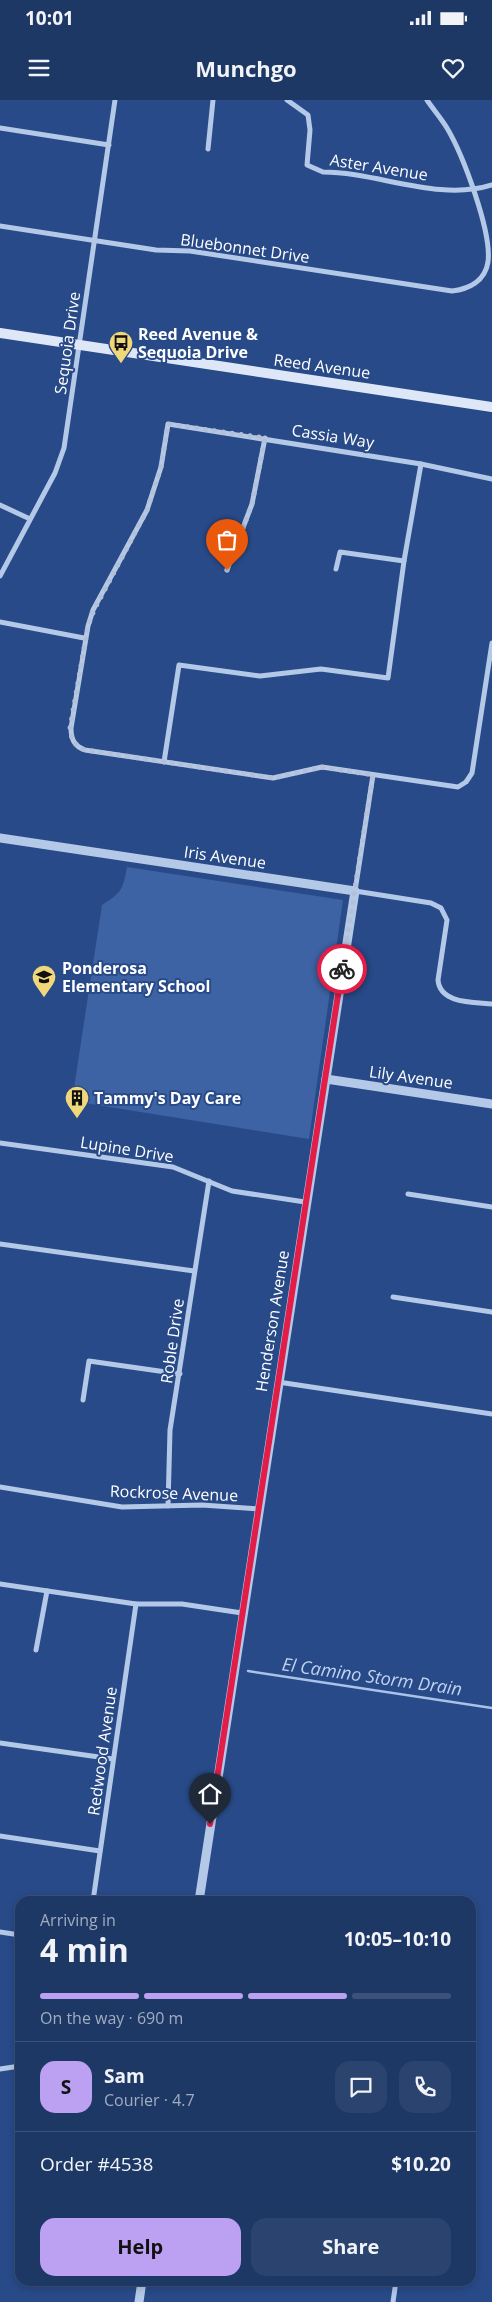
<!DOCTYPE html>
<html lang="en">
<head>
<meta charset="utf-8">
<style>
	body { margin:0; font-family:"Open Sans",sans-serif; background:#2b436f; color:#f1f3f6; height:100vh; display:flex; flex-direction:column; font-size:19px; white-space:nowrap }
	* { box-sizing:border-box; margin:0 }
	p { font-size:16px; color:#a1acbf }
	.icon { flex:none; width:28px; height:28px; fill:none; stroke:currentColor; stroke-width:2; stroke-linecap:round; stroke-linejoin:round }
	.map { position:relative; flex:1; overflow:hidden }
	.sheet { position:absolute; left:15px; top:1796px; width:461px; height:390px; display:flex; flex-direction:column; background:#1e3866; border-radius:15px; box-shadow:0 2px 8px #0003,0 0 0 1px #3c527a }
	.sheet>* { flex:none }
	.pin { position:absolute; display:grid; place-items:center; width:42px; height:42px; color:#fff; margin:-51px -21px; border-radius:50% 50% 50% 0; rotate:-45deg; box-shadow:0 0 5px #0007 }
	.pin .icon { rotate:45deg }
	.courier { position:absolute; display:grid; place-items:center; width:50px; height:50px; margin:-25px; border:4px solid #e11d48; border-radius:50%; background:#fff; color:#222; box-shadow:0 1px 6px #0007 }
	.head em { font-style:normal; font-weight:700 }
	.head div { display:flex; flex-direction:column-reverse }
	.head { display:flex; align-items:center; justify-content:space-between; height:85px; padding:0 25px }
	h1 { font-size:32px; font-weight:700; line-height:38px }
	.bar { display:grid; grid-template-columns:repeat(4,1fr); gap:8px 5px; align-content:center; height:60px; padding:0 25px }
	.bar i { height:6px; border-radius:4px; background:#3c527a }
	.bar .current { background:#bca0f2 }
	.bar p { grid-column:span 4 }
	.line { display:flex; align-items:center; gap:12px; padding:0 25px; border-top:1px solid #3c527a }
	.line div { flex:1 }
	.round { display:grid; place-items:center; flex:none; width:52px; height:52px; border-radius:15px; background:#2b436f }
	.primary-button { display:flex; gap:10px; margin-top:auto; padding:10px 25px }
	.primary-button a { flex:1; height:58px; border-radius:15px; background:#bca0f2; color:#111; font-size:20px; font-weight:700; line-height:58px; text-align:center }
	.primary-button a+a { background:#2b436f; color:#f1f3f6 }
	.status { display:flex; justify-content:space-between; align-items:center; height:35px; padding:0 25px; background:#1e3866; direction:ltr }
	.status svg { height:14px; fill:currentColor }
	header { display:flex; justify-content:space-between; align-items:center; height:65px; padding:0 25px; background:#1e3866; font-size:22px; font-weight:700 }
	.map>svg:first-child { display:block }
</style>
</head>
<body>
<div class="status"><b>10:01</b><svg viewBox="0 0 49 12"><path d="M0 12V9h3v3zM5 12V6h3v6zM10 12V3h3v9zM15 12V0h3v12zM26 1h20v11H26zM47 4h2v5h-2z"/></svg></div>
<header><svg class="icon" aria-label="menu" viewBox="0 0 24 24"><path d="M4 6h16M4 12h16M4 18h16"/></svg>Munchgo<svg class="icon" aria-label="heart" viewBox="0 0 24 24"><path d="M12 20l-8-8c-3-5 5-10 8-4 3-6 11-1 8 4z"/></svg></header>
<div class="map">
<svg width="492" height="2202" viewBox="0 0 492 2202">
	<rect width="100%" height="100%" fill="#284a88"/>
	<path fill="#3d63a4" d="M127,767L343,800L309,1039L72,1001L102,805C121,793 123,790 127,767Z"/>
	<g fill="none" stroke-linecap="round" stroke-linejoin="round">
		<path stroke="#a9c2e9" stroke-width="2.5" d="M248,1571L492,1608"/>
		<g stroke="#b4c8e8" stroke-width="5">
			<path d="M287,0L308,15L310,30L307,65L323,72C377,72 438,102 492,85"/>
			<path d="M0,28L109,45"/>
			<path d="M208,49L213,0"/>
			<path d="M0,126L156,150L190,151L452,191C469,189 485,181 488,162C492,132 463,55 447,28C441,18 433,9 427,0"/>
			<path d="M492,379L421,364L168,324L161,367L147,410L93,510L88,526L71,628C71,639 74,646 85,650L273,678L322,667L458,687L466,682L472,673L492,543"/>
			<path d="M0,405L30,419"/>
			<path d="M336,469L340,452L404,461"/>
			<path d="M227,470L252,404L265,338"/>
			<path d="M0,476L55,373L64,348L115,0"/>
			<path d="M0,522L84,538"/>
			<path d="M164,662L179,565L260,576L321,569L388,578L404,461L421,364"/>
			<path d="M373,675L355,791L431,803L441,808L447,820L438,880C440,904 474,902 492,904"/>
			<path d="M0,1043L173,1067L232,1091L305,1102"/>
			<path d="M408,1094L492,1107"/>
			<path d="M0,1144L194,1171"/>
			<path d="M393,1197L492,1212"/>
			<path d="M278,1282L492,1314"/>
			<path d="M83,1300L89,1261L180,1274"/>
			<path d="M0,1387L122,1407L202,1405L258,1409"/>
			<path d="M168,1406L170,1330L209,1081"/>
			<path d="M0,1484L136,1504H182L242,1513"/>
			<path d="M36,1550L47,1491"/>
			<path d="M0,1643L113,1659"/>
			<path d="M0,1736L100,1751"/>
			<path d="M93,1801L136,1504"/>
			<path d="M0,1832L20,1835"/>
			<path d="M0,1969L20,1966"/>
			<path d="M393,2202L396,2181"/>
		</g>
		<g stroke="#b4c8e8" stroke-width="9">
			<path d="M0,738L355,791L199,1801"/>
			<path d="M326,979L492,1004"/>
			<path d="M139,2202L142,2181"/>
		</g>
		<path stroke="#dee7f7" stroke-width="10" d="M0,233L492,307"/>
	</g>
	<g fill="none" stroke-linecap="round" stroke-linejoin="round">
		<path stroke="#b4c0d5" stroke-width="5" stroke-dasharray="0 9" d="M227,470L252,404L265,338L168,324L161,367L147,410L94,510L88,526L70,628C71,639 74,645 85,650L273,678L322,667L373,675L342,869"/>
		<path stroke="#e11d48" stroke-width="6" d="M210,1724L342,869"/>
	</g>
	<defs>
		<symbol id="bus-pin" viewBox="-11 -11 22 30"><path d="M0 17L-7.5 6A9.5 9.5 0 1 1 7.5 6Z" fill="#f0d77a" stroke="#284a88"/><path d="M-5-6H5V4H4V6H2V4H-2V6H-4V4H-5ZM-3.5-4V0h7V-4ZM-3.5 1.2v1.5H-2V1.2ZM2 1.2v1.5H3.5V1.2Z" fill="#111"/></symbol>
		<symbol id="school-pin" viewBox="-11 -11 22 30"><path d="M0 17L-7.5 6A9.5 9.5 0 1 1 7.5 6Z" fill="#f0d77a" stroke="#284a88"/><path d="M0-5L7-2L0 1L-7-2ZM-4 1L0 2.5L4 1V4Q0 6-4 4Z" fill="#111"/></symbol>
		<symbol id="building-pin" viewBox="-11 -11 22 30"><path d="M0 17L-7.5 6A9.5 9.5 0 1 1 7.5 6Z" fill="#f0d77a" stroke="#284a88"/><path d="M-4-6H4V6H1V3H-1V6H-4ZM-2.5-4.3h1.7v1.8h-1.7ZM.8-4.3h1.7v1.8H.8ZM-2.5-1h1.7V.8h-1.7ZM.8-1h1.7V.8H.8Z" fill="#111"/></symbol>
	</defs>
	<g fill-rule="evenodd">
		<use href="#bus-pin" x="107" y="229" width="28" height="38"/>
		<use href="#school-pin" x="30" y="863" width="28" height="38"/>
		<use href="#building-pin" x="63" y="984" width="28" height="38"/>
	</g>
	<g text-anchor="middle" stroke-width="4" stroke-linejoin="round" paint-order="stroke">
		<g font-size="16" fill="#fff" stroke="#284a88">
			<text transform="translate(379 67) rotate(9)" y="6">Aster Avenue</text>
			<text transform="translate(245 148) rotate(8)" y="6">Bluebonnet Drive</text>
			<text transform="translate(67 243) rotate(-82)" y="6">Sequoia Drive</text>
			<text transform="translate(322 266) rotate(8)" y="6">Reed Avenue</text>
			<text transform="translate(333 336) rotate(9)" y="6">Cassia Way</text>
			<text transform="translate(225 757) rotate(8)" y="6">Iris Avenue</text>
			<text transform="translate(411 977) rotate(8)" y="6">Lily Avenue</text>
			<text transform="translate(127 1049) rotate(9)" y="6">Lupine Drive</text>
			<text transform="translate(272 1221) rotate(-81)" y="6">Henderson Avenue</text>
			<text transform="translate(172 1241) rotate(-82)" y="6">Roble Drive</text>
			<text transform="translate(174 1393) rotate(2)" y="6">Rockrose Avenue</text>
			<text transform="translate(102 1651) rotate(-82)" y="6">Redwood Avenue</text>
		</g>
		<g font-size="16" font-weight="bold" fill="#fff" stroke="#284a88" text-anchor="start">
			<text x="138" y="240">Reed Avenue &amp;<tspan x="138" dy="18">Sequoia Drive</tspan></text>
			<text x="62" y="874">Ponderosa<tspan x="62" dy="18">Elementary School</tspan></text>
			<text x="94" y="1004">Tammy's Day Care</text>
		</g>
		<g font-size="18" font-style="italic" fill="#c0d2f0" stroke="#284a88">
			<text transform="translate(372 1577) rotate(8)" y="6">El Camino Storm Drain</text>
		</g>
	</g>
</svg>
<div class="pin" style="left:227px;top:470px;background:#ea580c"><svg class="icon" aria-label="bag" viewBox="0 0 24 24"><path d="M5 8h14l-1 12H6zM9 8a3 3 0 0 1 6 0"/></svg></div>
<div class="pin" style="left:210px;top:1724px;background:#1f2937"><svg class="icon" aria-label="home" viewBox="0 0 24 24"><path d="M3 11l9-7 9 7M6 9v11h12V9"/></svg></div>
<div class="courier" style="left:342px;top:869px"><svg class="icon" aria-label="bike" viewBox="0 0 24 24"><circle cx="6" cy="16" r="4"/><circle cx="18" cy="16" r="4"/><path d="M6 16l4-8h5l3 8M10 8l3 8H6M13 5h3"/></svg></div>
<section class="sheet">
<div class="head"><div><h1>4 min</h1><p>Arriving in</p></div><em>10:05–10:10</em></div>
<div class="bar"><i class="current"></i><i class="current"></i><i class="current"></i><i></i><p>On the way · 690 m</p></div>
<div class="line" style="height:90px"><b class="round" style="background:#bca0f2;color:#111">S</b><div><b>Sam</b><p>Courier · 4.7</p></div><a class="round"><svg class="icon" aria-label="chat" viewBox="0 0 24 24"><path d="M4 5h16v11H9l-5 4z"/></svg></a><a class="round"><svg class="icon" aria-label="phone" viewBox="0 0 24 24"><path d="M5 4h4l2 5-3 2q2 4 5 5l2-3 5 2v4C11 20 4 13 5 4z"/></svg></a></div>
<div class="line" style="height:65px"><div>Order #4538</div><b>$10.20</b></div>
<div class="primary-button"><a>Help</a><a>Share</a></div>
</section>
</div>
</body>
</html>
